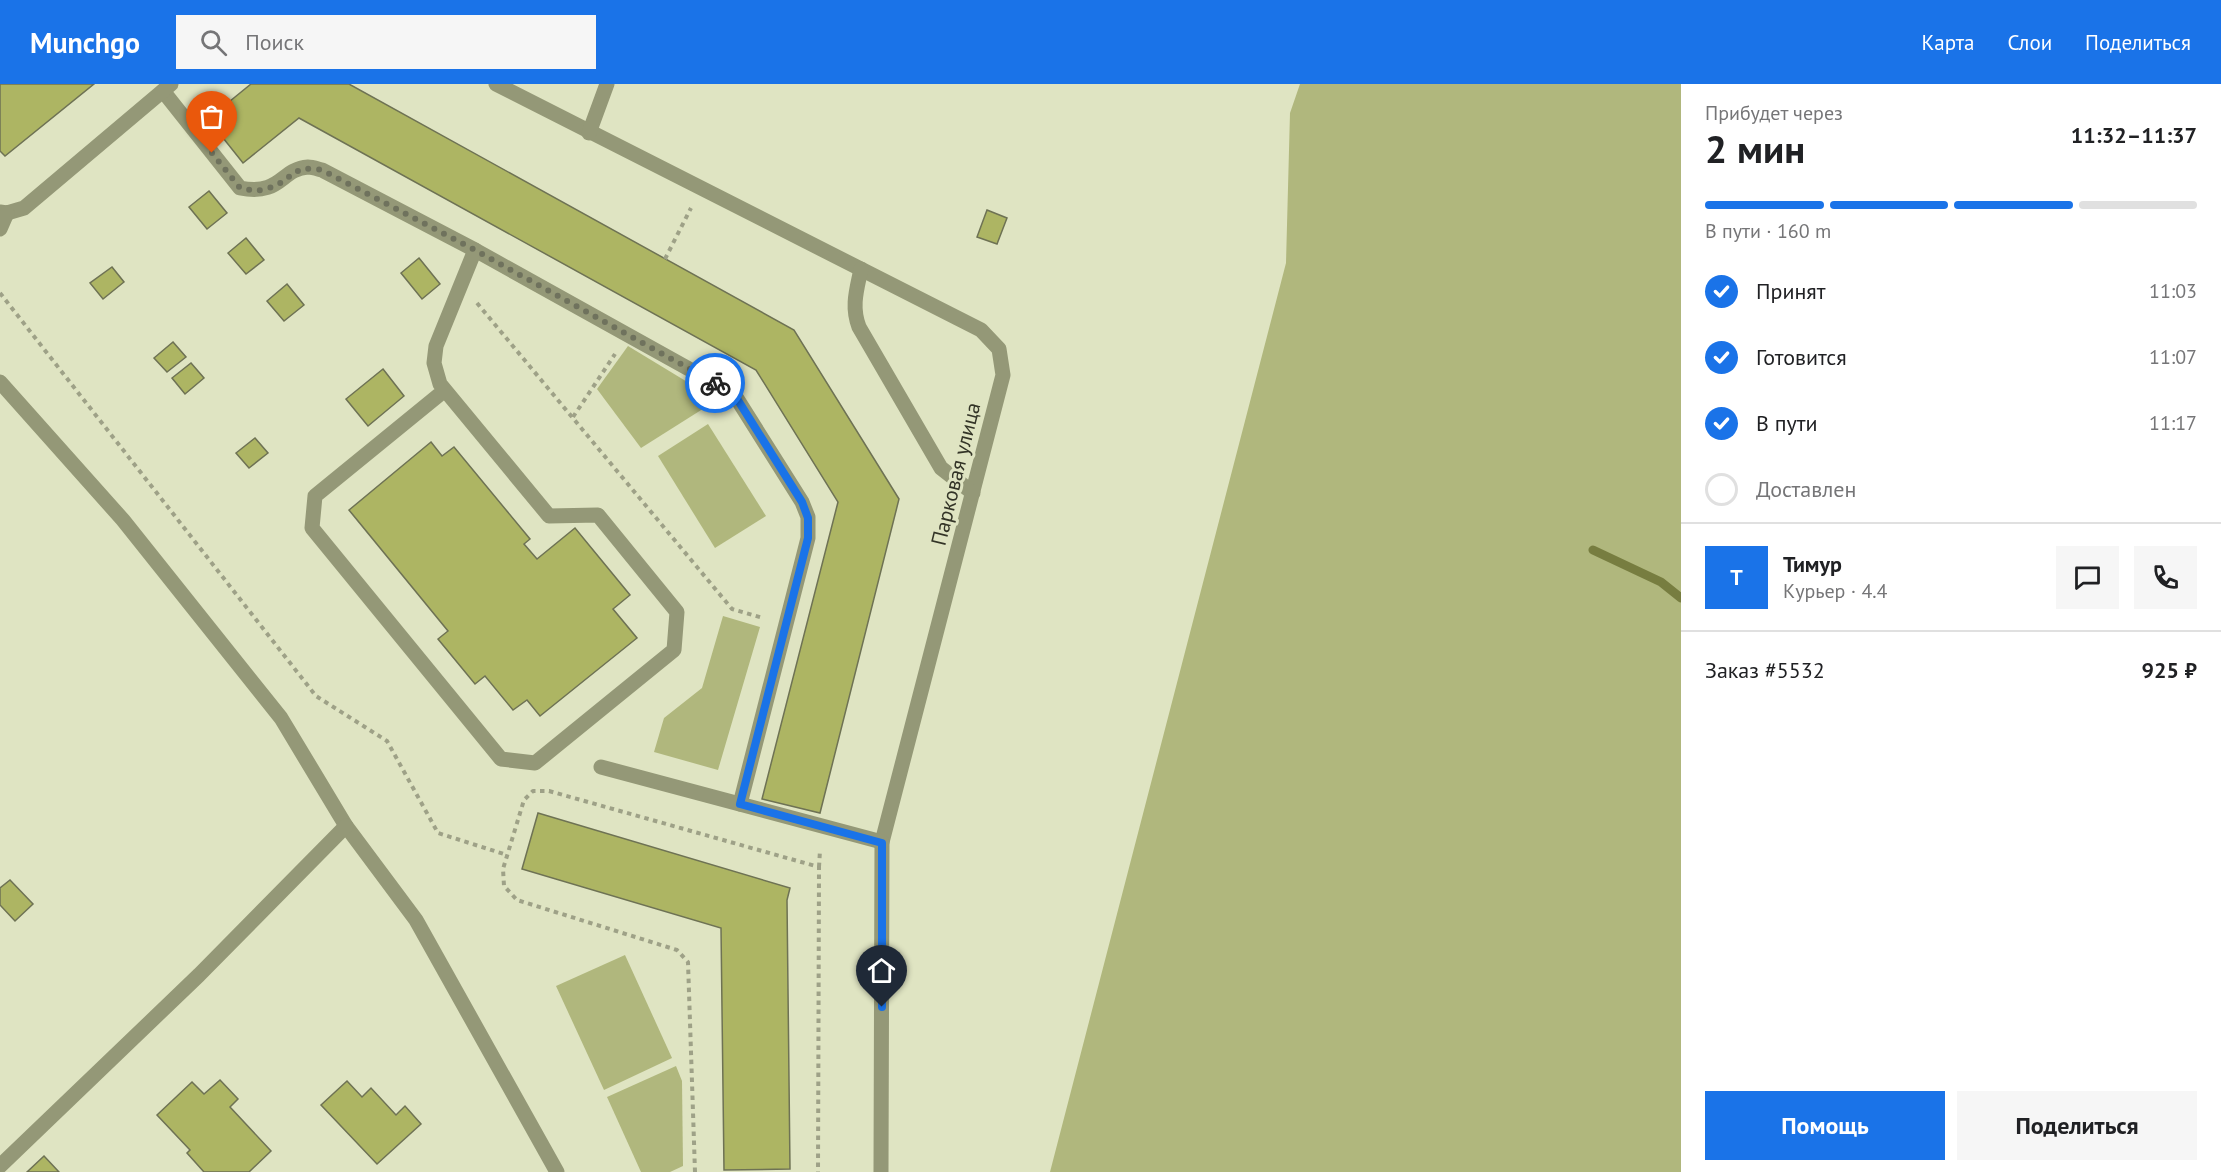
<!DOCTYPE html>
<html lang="ru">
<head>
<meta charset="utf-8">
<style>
	body { margin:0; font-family:"PT Sans",sans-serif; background:#f6f6f6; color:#202124; height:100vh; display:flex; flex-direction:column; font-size:22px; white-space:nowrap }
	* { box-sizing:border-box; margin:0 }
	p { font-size:20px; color:#757577 }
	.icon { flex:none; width:33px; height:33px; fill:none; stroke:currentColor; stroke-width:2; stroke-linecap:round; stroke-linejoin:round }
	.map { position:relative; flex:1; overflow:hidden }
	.panel { display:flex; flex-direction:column; background:#fff; width:540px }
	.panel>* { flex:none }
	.pin { position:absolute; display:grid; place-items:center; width:51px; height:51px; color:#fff; margin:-62px -26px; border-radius:50% 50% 50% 0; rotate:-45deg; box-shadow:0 0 6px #0007 }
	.pin .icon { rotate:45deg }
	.courier { position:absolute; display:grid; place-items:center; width:60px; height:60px; margin:-30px; border:4px solid #1a73e8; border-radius:50%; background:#fff; color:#222; box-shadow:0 2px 8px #0007 }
	.head em { font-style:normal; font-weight:800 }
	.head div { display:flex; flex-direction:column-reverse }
	.head { display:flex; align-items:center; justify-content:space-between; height:102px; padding:0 24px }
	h1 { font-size:39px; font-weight:800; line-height:45px }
	.bar { display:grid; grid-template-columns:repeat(4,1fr); gap:9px 6px; align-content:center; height:72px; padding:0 24px }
	.bar i { height:8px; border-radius:4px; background:#e0e0e0 }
	.bar .active { background:#1a73e8 }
	.bar p { grid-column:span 4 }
	.line { display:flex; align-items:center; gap:15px; padding:0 24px; border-top:2px solid #e0e0e0 }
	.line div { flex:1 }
	.round { display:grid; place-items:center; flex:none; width:63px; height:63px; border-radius:0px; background:#f6f6f6 }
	ol { padding:0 24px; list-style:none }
	li { display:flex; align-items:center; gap:18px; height:66px }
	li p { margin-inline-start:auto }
	li .icon { padding:6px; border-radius:50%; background:#1a73e8; color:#fff; stroke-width:4 }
	li:last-child { color:#757577 }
	li i { width:33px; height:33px; border:3px solid #e0e0e0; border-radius:50% }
	.cta { display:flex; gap:12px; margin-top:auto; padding:12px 24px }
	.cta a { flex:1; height:69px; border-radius:0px; background:#1a73e8; color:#fff; font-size:24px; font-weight:800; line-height:69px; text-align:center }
	.cta a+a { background:#f6f6f6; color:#202124 }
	header { display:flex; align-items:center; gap:36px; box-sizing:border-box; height:84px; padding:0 30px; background:#1a73e8; color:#fff }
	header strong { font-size:28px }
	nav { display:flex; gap:33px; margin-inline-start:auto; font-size:21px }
	.search { width:420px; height:54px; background:#f6f6f6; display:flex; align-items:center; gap:15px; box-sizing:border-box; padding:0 21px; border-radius:0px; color:#757577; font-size:22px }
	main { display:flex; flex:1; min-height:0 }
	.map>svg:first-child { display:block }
</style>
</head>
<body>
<header>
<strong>Munchgo</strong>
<div class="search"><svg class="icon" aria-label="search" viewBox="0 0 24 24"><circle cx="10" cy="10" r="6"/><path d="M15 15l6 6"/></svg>Поиск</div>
<nav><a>Карта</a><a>Слои</a><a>Поделиться</a></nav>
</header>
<main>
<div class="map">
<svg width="1681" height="1088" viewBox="0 0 1681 1088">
	<rect width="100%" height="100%" fill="#dfe4c2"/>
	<g fill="#b0b77d">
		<path d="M1300,0H1681V1088H1050L1286,179L1290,29Z"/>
		<path d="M628,262L717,316L641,364L597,305Z"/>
		<path d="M708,340L766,432L715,464L658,372Z"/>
		<path d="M723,532L760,543L718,686L654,668L664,634L702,604Z"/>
		<path d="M625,871L672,974L604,1006L556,902Z"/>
		<path d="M676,982L682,997L683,1082L670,1088H641L607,1013Z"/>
	</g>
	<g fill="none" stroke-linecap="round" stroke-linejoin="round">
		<path stroke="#777d40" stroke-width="9" d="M1593,466L1661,498L1681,514"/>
	</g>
	<g fill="#adb563" stroke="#6e7254" stroke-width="1.5">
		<path d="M0,0H94L5,72L0,67Z"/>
		<path d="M251,0H349L794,246L899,415L820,729L762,715L838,418L756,286L299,34L243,79L208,35Z"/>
		<path d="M209,107L227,129L207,145L189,123Z"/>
		<path d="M987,126L1007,134L997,160L977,153Z"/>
		<path d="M246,154L264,176L246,190L228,169Z"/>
		<path d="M419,174L440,200L422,215L401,189Z"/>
		<path d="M112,183L124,198L103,215L90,199Z"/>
		<path d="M287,200L304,221L284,237L267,217Z"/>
		<path d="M173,258L186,273L167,288L154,274Z"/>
		<path d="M191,279L204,294L185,310L172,294Z"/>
		<path d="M383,285L404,312L368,342L346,315Z"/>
		<path d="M255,354L268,369L249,384L236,369Z"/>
		<path d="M431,358L442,372L454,363L530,455L524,460L537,475L575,444L630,511L613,525L637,554L540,632L527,616L513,626L485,592L475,600L438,555L448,547L349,426Z"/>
		<path d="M538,729L790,804L787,816L790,1085L724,1086L721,844L522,785Z"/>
		<path d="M10,796L33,820L15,837L0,821V804Z"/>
		<path d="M220,996L238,1015L230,1023L271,1067L249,1088H204L187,1069L190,1066L157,1031L192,998L204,1010Z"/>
		<path d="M347,997L362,1013L371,1004L396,1031L405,1022L421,1040L377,1080L321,1021Z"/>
		<path d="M44,1072L59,1088H27Z"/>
	</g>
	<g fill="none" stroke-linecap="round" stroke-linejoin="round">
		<g stroke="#9ea187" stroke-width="4" stroke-dasharray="4.5 4.5" stroke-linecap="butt">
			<path d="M665,175L691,124"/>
			<path d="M0,209L316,612L387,657L438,749L507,771"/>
			<path d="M477,219L732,525L763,534"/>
			<path d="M573,333L615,270"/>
			<path d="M819,783L820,766"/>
			<path d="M695,1088L688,878L677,866L517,816L504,802L503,785L524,716L533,707H549L819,783L818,1088"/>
		</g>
		<g stroke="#949877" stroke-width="15">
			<path d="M496,0L981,246L999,265L1003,291L882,758L881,1088"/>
			<path d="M163,7L240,104C282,112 280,85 308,83C312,83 318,85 322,86L475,166L734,310L802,418L808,433V454L740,720"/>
			<path d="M589,49L607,0"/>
			<path d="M0,128L7,129L24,124L171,0"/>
			<path d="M0,145L7,129"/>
			<path d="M861,185C857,205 851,222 859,243L941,384L973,409"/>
			<path d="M0,298L123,436L281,634L346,742L416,836L557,1088"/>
			<path d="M445,306L315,412L312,444L501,675L535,679L674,566L677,528L598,431L549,432L440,300L434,279L436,262L475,166"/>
			<path d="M601,683L882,758"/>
			<path d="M0,1082L199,891L346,742"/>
		</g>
	</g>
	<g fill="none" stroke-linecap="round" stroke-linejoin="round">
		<path stroke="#6f725d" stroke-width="6" stroke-dasharray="0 10.8" d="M212,69L240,104C250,106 259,108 269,104C293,97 290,80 322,86L475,166L715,299"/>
		<path stroke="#1a73e8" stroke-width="8" d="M715,299L734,310L802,418L808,434V454L740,720L882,759V923"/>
	</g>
	<g text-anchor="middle" stroke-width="6" stroke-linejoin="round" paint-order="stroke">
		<g font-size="21" fill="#333427" stroke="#dfe4c2">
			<text transform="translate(956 390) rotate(-76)" y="7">Парковая улица</text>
		</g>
	</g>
</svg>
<div class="pin" style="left:212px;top:69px;background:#ea580c"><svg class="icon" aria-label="bag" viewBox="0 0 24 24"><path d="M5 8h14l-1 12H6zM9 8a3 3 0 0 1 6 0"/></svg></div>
<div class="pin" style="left:882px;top:923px;background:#1f2937"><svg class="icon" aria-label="home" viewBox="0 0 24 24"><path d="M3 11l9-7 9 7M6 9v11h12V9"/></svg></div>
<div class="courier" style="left:715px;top:299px"><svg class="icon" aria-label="bike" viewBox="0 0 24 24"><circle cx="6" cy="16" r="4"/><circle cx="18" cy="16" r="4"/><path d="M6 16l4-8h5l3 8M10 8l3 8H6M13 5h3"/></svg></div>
</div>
<section class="panel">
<div class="head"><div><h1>2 мин</h1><p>Прибудет через</p></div><em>11:32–11:37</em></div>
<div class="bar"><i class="active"></i><i class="active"></i><i class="active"></i><i></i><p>В пути · 160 m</p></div>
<ol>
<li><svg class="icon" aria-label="check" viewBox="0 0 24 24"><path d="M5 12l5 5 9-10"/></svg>Принят<p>11:03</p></li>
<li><svg class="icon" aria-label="check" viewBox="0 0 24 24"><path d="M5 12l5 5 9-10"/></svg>Готовится<p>11:07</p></li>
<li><svg class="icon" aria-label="check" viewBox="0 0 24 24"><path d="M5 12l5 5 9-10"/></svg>В пути<p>11:17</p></li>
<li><i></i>Доставлен</li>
</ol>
<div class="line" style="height:108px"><b class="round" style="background:#1a73e8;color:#fff">Т</b><div><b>Тимур</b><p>Курьер · 4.4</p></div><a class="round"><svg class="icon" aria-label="chat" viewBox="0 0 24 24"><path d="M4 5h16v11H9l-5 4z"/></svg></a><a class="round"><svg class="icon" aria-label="phone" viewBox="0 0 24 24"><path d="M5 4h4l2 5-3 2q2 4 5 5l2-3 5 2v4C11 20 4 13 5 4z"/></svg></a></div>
<div class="line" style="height:78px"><div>Заказ #5532</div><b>925 ₽</b></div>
<div class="cta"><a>Помощь</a><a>Поделиться</a></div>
</section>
</main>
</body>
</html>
